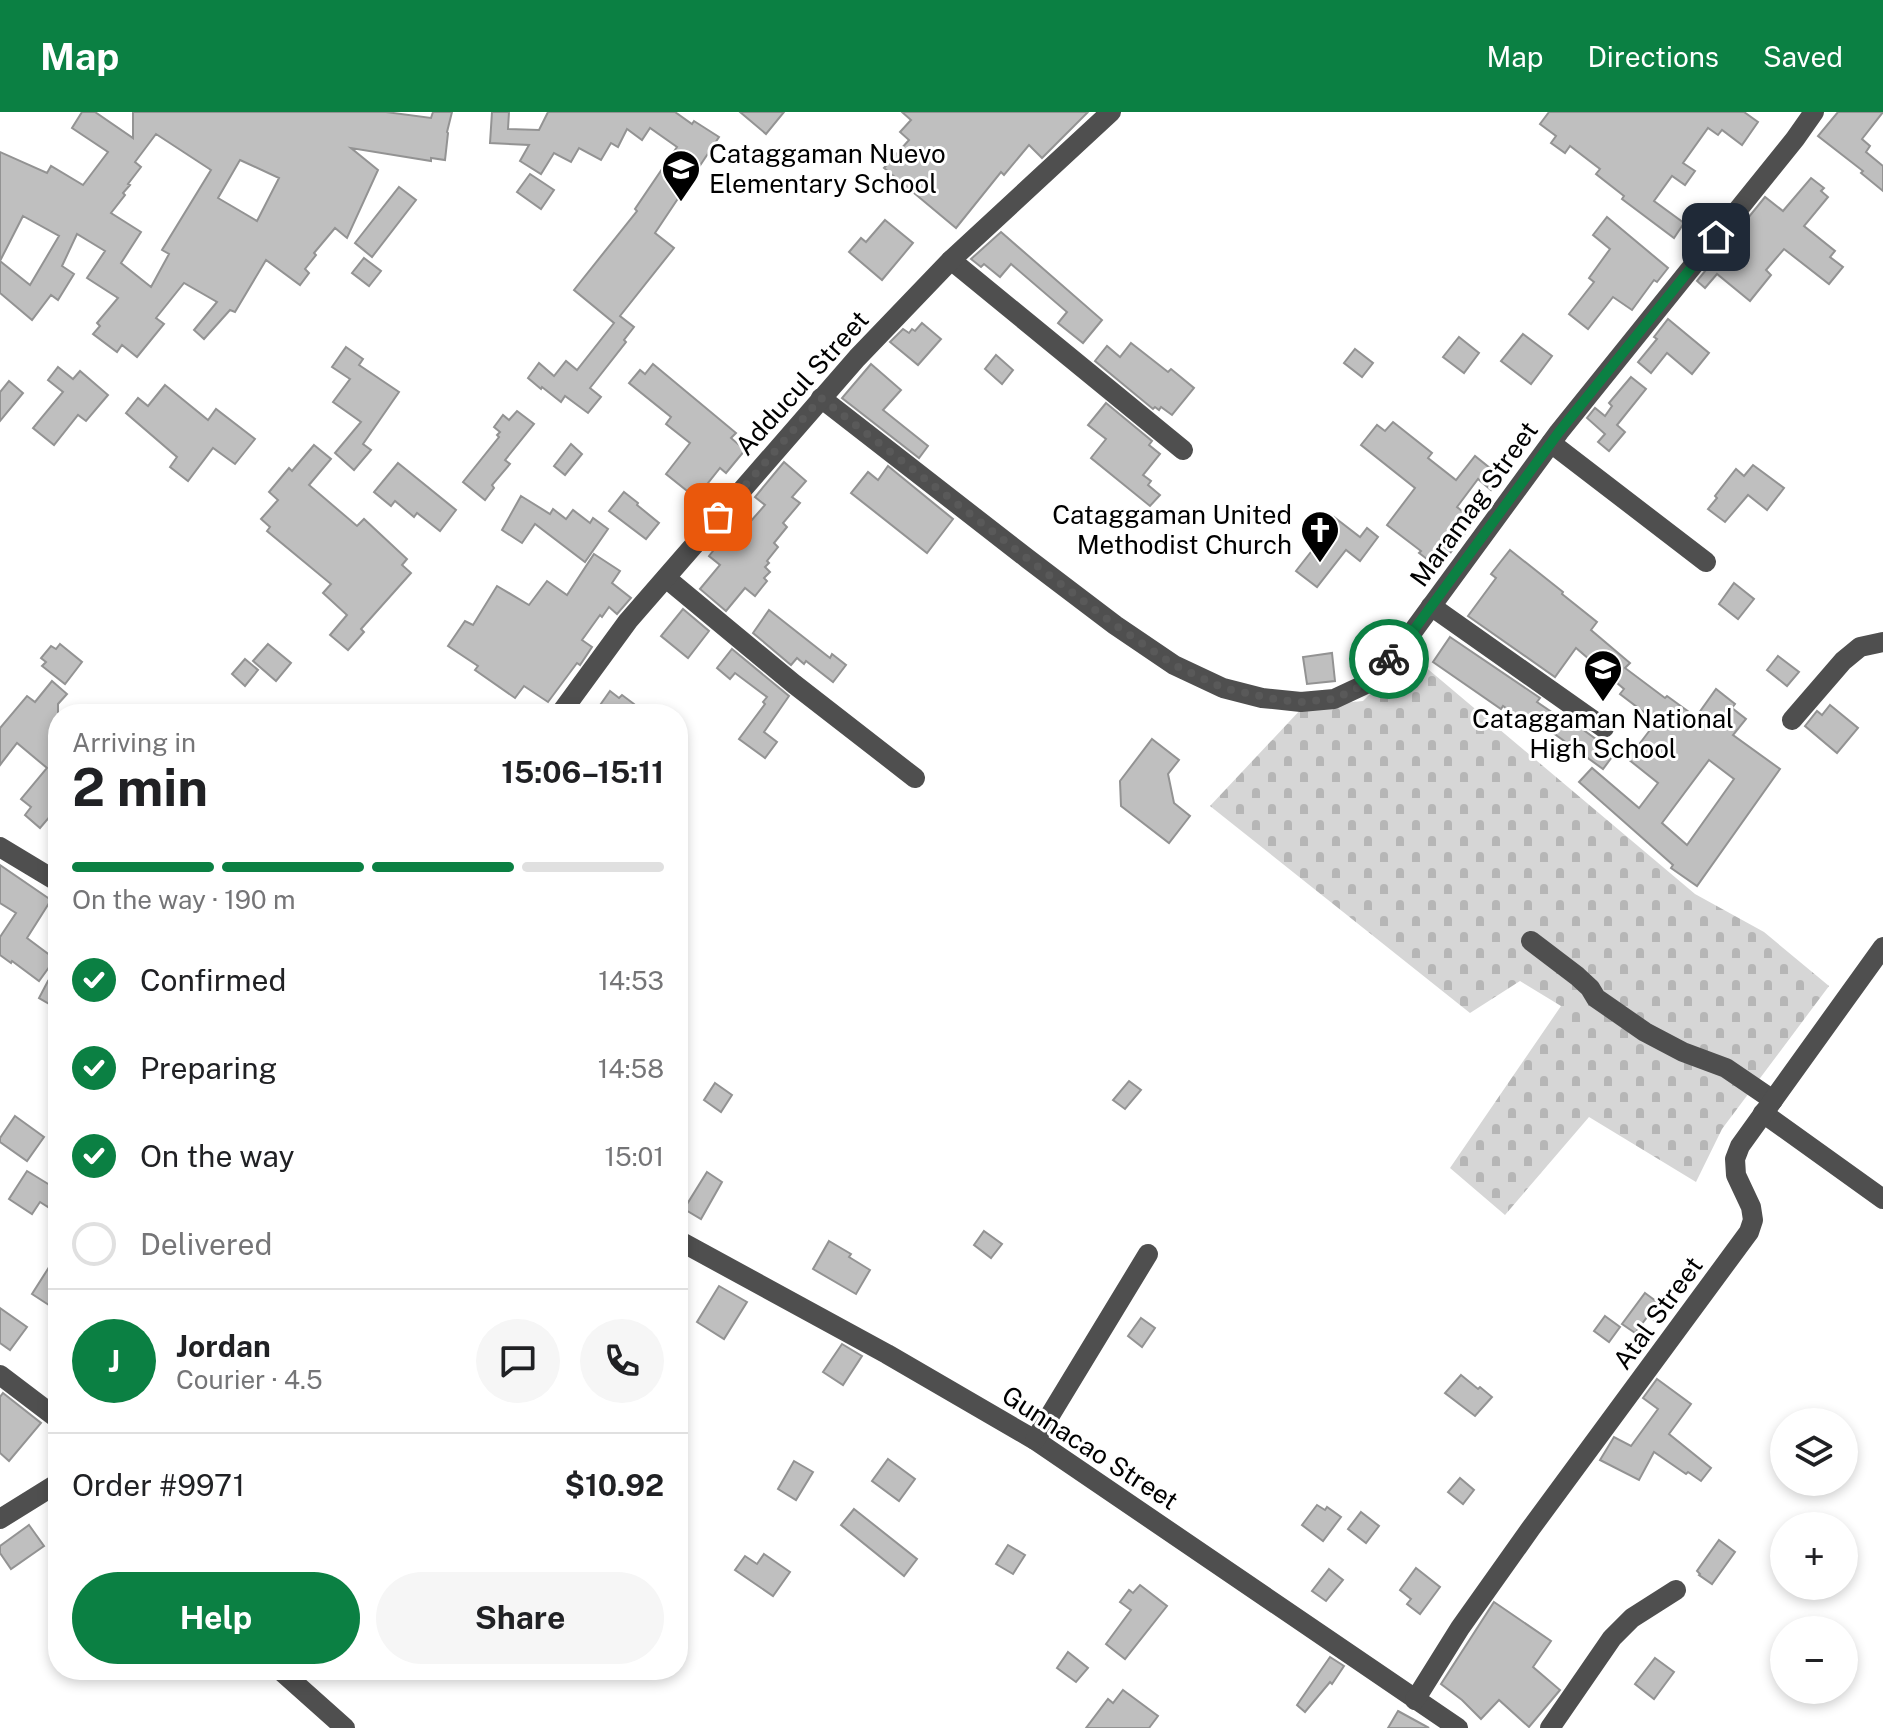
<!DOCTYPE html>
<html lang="en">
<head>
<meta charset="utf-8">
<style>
	body { margin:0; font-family:"Public Sans",sans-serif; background:#f6f6f6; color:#202124; height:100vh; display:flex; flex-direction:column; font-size:30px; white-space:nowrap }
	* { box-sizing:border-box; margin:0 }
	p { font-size:26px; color:#757577 }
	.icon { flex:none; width:44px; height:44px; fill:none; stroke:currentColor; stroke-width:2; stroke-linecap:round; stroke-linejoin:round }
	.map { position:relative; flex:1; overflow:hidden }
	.panel { position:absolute; left:48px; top:592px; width:640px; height:976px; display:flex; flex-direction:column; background:#fff; border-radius:32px; box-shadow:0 4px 12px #0003 }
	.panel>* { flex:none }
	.tools { position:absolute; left:1770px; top:1296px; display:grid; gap:16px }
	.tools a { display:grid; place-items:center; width:88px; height:88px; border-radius:50%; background:#fff; box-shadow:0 4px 12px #0003; font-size:40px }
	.pin { position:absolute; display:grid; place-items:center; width:68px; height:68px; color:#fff; margin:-34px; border-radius:16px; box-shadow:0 4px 12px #0006 }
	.courier { position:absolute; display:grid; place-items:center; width:80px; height:80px; margin:-40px; border:6px solid #0b8043; border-radius:50%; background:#fff; color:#222; box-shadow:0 2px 10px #0007 }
	.summary em { font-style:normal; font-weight:700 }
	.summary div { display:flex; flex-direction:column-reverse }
	.summary { display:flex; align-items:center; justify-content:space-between; height:136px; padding:0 24px }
	h1 { font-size:52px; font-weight:700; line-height:60px }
	.bar { display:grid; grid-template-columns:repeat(4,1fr); gap:12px 8px; align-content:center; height:96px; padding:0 24px }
	.bar i { height:10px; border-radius:6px; background:#e0e0e0 }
	.bar .on { background:#0b8043 }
	.bar p { grid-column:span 4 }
	.line { display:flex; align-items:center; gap:20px; padding:0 24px; border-top:2px solid #e0e0e0 }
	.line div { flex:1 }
	.round { display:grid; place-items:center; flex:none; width:84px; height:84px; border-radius:42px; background:#f6f6f6 }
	ol { padding:0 24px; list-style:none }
	li { display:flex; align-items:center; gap:24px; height:88px }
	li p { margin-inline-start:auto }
	li .icon { padding:8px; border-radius:50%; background:#0b8043; color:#fff; stroke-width:4 }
	li:last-child { color:#757577 }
	li i { width:44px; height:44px; border:4px solid #e0e0e0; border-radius:50% }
	.primary-button { display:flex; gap:16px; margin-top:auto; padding:16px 24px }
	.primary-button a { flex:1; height:92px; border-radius:48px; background:#0b8043; color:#fff; font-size:32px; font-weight:700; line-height:92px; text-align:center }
	.primary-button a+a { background:#f6f6f6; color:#202124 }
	header { display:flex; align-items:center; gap:48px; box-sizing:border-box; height:112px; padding:0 40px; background:#0b8043; color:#fff }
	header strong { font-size:38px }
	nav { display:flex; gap:44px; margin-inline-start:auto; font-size:28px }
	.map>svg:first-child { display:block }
</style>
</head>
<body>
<header>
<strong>Map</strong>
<nav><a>Map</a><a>Directions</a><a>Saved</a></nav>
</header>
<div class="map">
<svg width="1883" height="1616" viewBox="0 0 1883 1616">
	<defs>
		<pattern id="cemetery-stones" width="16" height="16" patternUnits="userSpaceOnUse" patternTransform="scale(2)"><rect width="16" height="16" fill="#d6d6d6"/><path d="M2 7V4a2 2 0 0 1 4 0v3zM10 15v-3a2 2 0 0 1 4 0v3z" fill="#b6b6b6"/></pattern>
	</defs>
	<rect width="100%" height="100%" fill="#fff"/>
	<path fill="url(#cemetery-stones)" d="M1410,542L1695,782L1764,820L1829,874L1722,1017L1696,1070L1589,1005L1505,1103L1450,1056L1561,894L1520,869L1470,901L1210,694L1303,595L1363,589Z"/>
	<g fill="#bfbfbf" stroke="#939393" stroke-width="2" fill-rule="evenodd">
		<path d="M82,0H95L133,26V0H386L431,6L433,0H452L447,20L448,21L445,48L431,46V49L351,36L378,58L347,126L335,116L314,141L316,143L305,157L309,161L300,173L266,148L235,200L230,198L204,227L194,218L217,190L184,171L156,206L164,212L137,245L122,233L117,240L93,222L100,214L97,211L118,186L87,166L105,139L77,122L62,154L74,162L58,188L51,183L32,208L0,181V40L47,61L51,54L83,73L108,40L72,16ZM156,22L211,58L162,138L169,142L151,175L121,151L141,120L111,101L125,83L123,81L130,73L128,72L141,55L135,50ZM240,48L279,66L257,109L218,86ZM23,104L59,124L30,173L0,149Z"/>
		<path d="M492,0H509L508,17L539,18L548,0H675L692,12L694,9L719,25L655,121L674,136L620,204L634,215L624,228L626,230L590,276L601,285L588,301L565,284L561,290L542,275L541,277L528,266L539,251L554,264L566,249L577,258L614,211L574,178L637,99L635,97L677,35L650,16L642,28L627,17L618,35L611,31L601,48L579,36L571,50L554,41L541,62L520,49L529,33L490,31Z"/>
		<path d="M740,0H784L766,22Z"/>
		<path d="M902,0H1088L1042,46L1029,33L1004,63L1001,60L956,116L884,56L909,28L900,20L911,8Z"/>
		<path d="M1549,0H1744L1758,10L1742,33L1722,18L1718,23L1708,16L1683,51L1695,59L1685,73L1672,64L1654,89L1684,111L1674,126L1622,87L1624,84L1596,62L1600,57L1570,34L1565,41L1551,31L1556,24L1540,12Z"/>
		<path d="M1838,0H1883L1862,27L1870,34L1866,40L1883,54V79L1861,61L1863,59L1818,24Z"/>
		<path d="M530,62L554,78L541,97L517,80Z"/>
		<path d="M1811,66L1824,76L1821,79L1828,85L1804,114L1835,139L1830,145L1843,155L1829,172L1784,137L1766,158L1771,163L1750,189L1717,162L1705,176L1697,169L1765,85L1783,99Z"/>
		<path d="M399,75L416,88L372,145L355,131Z"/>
		<path d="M1607,105L1668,156L1657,170L1654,168L1632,198L1613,185L1588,217L1569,202L1594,170L1589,166L1610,137L1593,123Z"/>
		<path d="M885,108L913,131L882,168L849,140L861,126L866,130Z"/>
		<path d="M1001,120L1102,208L1083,231L1058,211L1067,200L1011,152L1000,165L984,152L981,155L971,147Z"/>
		<path d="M364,146L381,159L369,174L352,161Z"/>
		<path d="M1668,207L1709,241L1692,262L1667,241L1651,261L1638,250L1657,227L1654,225Z"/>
		<path d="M922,211L941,227L918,253L890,230L903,217L909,221L912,217L915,219Z"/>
		<path d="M1523,222L1552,244L1531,272L1501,249Z"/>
		<path d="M1459,225L1479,241L1464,261L1443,245Z"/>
		<path d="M1131,231L1168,260L1171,257L1194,276L1172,303L1161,295L1159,298L1155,295L1153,297L1095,249L1107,234L1120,245Z"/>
		<path d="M346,235L363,247L359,253L399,280L363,332L371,338L354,358L335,341L361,310L333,290L350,267L332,255Z"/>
		<path d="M1355,237L1373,251L1362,265L1344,251Z"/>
		<path d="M996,243L1013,258L1002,272L985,257Z"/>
		<path d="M653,252L736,321L731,326L745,338L726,361L720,356L696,386L666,362L690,331L666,312L671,305L629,271L640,258L645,262Z"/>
		<path d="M871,252L901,278L883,298L928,334L919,346L842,286Z"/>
		<path d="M58,255L73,267L80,259L108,283L86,309L78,303L54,333L33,316L63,280L48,268Z"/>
		<path d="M1631,265L1646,277L1617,313L1625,320L1609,339L1598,330L1605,322L1587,306L1595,296L1605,304L1612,294L1609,291Z"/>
		<path d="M9,269L23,281L0,309V280Z"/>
		<path d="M165,273L208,308L216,297L255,327L235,352L213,336L188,369L170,355L177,345L126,301L138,286L148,294Z"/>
		<path d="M1106,291L1152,329L1149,333L1160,342L1143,363L1151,369L1148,373L1160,383L1150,394L1091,346L1106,327L1088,313Z"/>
		<path d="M517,299L534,312L505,348L510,352L492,373L494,376L485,388L463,370L499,325L497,323L500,320L494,315L503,303L509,308Z"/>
		<path d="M1393,310L1432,341L1428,346L1456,368L1475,344L1501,365L1491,378L1478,367L1457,395L1474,409L1439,456L1419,441L1421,439L1387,413L1415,376L1361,333L1377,313L1385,319Z"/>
		<path d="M571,332L582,342L565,363L554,354Z"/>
		<path d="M314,333L331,347L309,373L357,414L364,407L407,447L402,453L411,461L361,517L364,520L348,538L330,523L347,503L323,481L331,472L267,419L270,415L261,407L278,388L269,380L289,356L292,359Z"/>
		<path d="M784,350L806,369L792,385L800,391L783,411L787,415L774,431L778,435L767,449L769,451L765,455L770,460L764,466L767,469L755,484L745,476L726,499L700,477L720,453L709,444L721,429L728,435L765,393L755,385Z"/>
		<path d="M398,351L456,398L440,419L417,401L414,405L395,389L391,394L374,380Z"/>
		<path d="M1753,353L1784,376L1767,398L1748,383L1725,410L1708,397L1717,386L1715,384L1736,357L1744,364Z"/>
		<path d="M888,354L953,407L927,441L851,381L868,360L878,368Z"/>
		<path d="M624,380L638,391L637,393L659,411L646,427L609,399Z"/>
		<path d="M521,384L550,402L553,397L566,407L573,398L590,411L593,406L608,417L585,450L535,412L522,431L502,418Z"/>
		<path d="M1334,405L1360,425L1367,416L1378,425L1360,449L1346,438L1317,475L1296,459L1325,422L1322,420Z"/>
		<path d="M1510,438L1563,480L1562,482L1597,510L1591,518L1630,551L1625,556L1665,586L1667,584L1696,605L1716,577L1735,592L1732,596L1746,607L1733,623L1780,657L1697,774L1671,756L1673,753L1579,670L1592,656L1639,696L1658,671L1628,647L1653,614L1647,609L1650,605L1620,582L1624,577L1576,536L1555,565L1468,504L1496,466L1491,462ZM1709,648L1734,667L1687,733L1662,711Z"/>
		<path d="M594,442L620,459L612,471L631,486L617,502L609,495L602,505L600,503L582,528L592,535L580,553L577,551L548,590L524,574L515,586L475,558L478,554L448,534L465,509L473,513L497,474L529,493L547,469L567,483Z"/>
		<path d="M1734,471L1754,487L1738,507L1719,492Z"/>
		<path d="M683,497L709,519L688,546L661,524Z"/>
		<path d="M769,498L830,546L832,542L846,553L833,570L806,549L804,552L797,546L791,553L753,521Z"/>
		<path d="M1450,525L1540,586L1537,590L1565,609L1567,606L1615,641L1603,657L1542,613L1538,619L1503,594L1501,597L1433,550Z"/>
		<path d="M60,532L82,550L65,572L42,554L46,550L41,546L51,534L56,537Z"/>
		<path d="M268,532L291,551L276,569L253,549Z"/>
		<path d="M732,537L789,584L764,620L777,630L765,646L739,627L765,592L763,590L767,585L735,561L730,567L717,556Z"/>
		<path d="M1332,541L1335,569L1307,572L1303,545Z"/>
		<path d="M1778,544L1799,560L1787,574L1767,558Z"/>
		<path d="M245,547L258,558L245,574L232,562Z"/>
		<path d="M52,569L67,582L58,592V695L40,716L25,703L31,695L21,687L47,656L17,631L0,653V616L27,584L35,590Z"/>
		<path d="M610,579L619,586L622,583L634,592L632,596L639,602H605L598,596Z"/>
		<path d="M1830,593L1858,616L1837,641L1805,614L1817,599L1822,603Z"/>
		<path d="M1152,627L1179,648L1168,662L1174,691L1190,704L1169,731L1121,694L1120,669Z"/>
		<path d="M0,753L51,788L27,826L55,847L39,869L12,849L11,851L0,843V825L16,801L0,791Z"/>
		<path d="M48,869L58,875V897L39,886Z"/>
		<path d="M1129,969L1141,978L1125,997L1113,988Z"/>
		<path d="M715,971L732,983L721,1000L704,988Z"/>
		<path d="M15,1004L44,1025L27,1049L0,1030V1026Z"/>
		<path d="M27,1059L58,1078L48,1095L40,1090L32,1102L9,1087Z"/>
		<path d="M707,1060L722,1070L701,1107L684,1097Z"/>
		<path d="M984,1119L1002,1132L991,1146L974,1133Z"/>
		<path d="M829,1129L851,1142L849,1145L870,1158L856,1182L813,1157Z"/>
		<path d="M58,1141V1199L32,1182Z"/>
		<path d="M719,1174L747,1190L724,1227L697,1210Z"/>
		<path d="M1645,1181L1664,1195L1655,1209L1648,1204L1635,1221L1622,1212Z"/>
		<path d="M0,1196L27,1215L10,1238L0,1231Z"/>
		<path d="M1605,1204L1620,1215L1609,1230L1594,1219Z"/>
		<path d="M1141,1206L1155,1216L1142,1235L1128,1224Z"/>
		<path d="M842,1232L862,1244L843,1273L823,1260Z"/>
		<path d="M1461,1263L1478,1277L1480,1275L1492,1285L1475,1304L1445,1281Z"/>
		<path d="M1657,1267L1691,1292L1669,1322L1711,1356L1701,1369L1688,1360L1686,1362L1654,1340L1639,1368L1600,1348L1614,1325L1631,1334L1658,1297L1643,1286Z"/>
		<path d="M3,1281L41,1311L9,1349L0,1341V1285Z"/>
		<path d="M888,1347L915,1367L899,1389L872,1369Z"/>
		<path d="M794,1349L813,1360L796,1388L778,1377Z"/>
		<path d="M1460,1366L1474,1378L1463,1392L1448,1380Z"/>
		<path d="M1317,1393L1325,1398L1327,1395L1341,1405L1323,1429L1302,1413Z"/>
		<path d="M854,1397L917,1447L904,1464L841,1413Z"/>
		<path d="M1361,1400L1379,1414L1366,1431L1348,1417Z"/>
		<path d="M29,1413L44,1434L11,1457L0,1441V1434Z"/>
		<path d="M1719,1428L1735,1440L1712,1472L1699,1463L1700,1462L1697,1459Z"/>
		<path d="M1008,1433L1025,1443L1013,1462L996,1452Z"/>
		<path d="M764,1442L790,1460L773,1484L735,1458L745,1444L757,1452Z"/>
		<path d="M1416,1456L1440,1475L1420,1502L1407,1492L1411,1487L1400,1478Z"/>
		<path d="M1329,1457L1343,1468L1326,1489L1312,1479Z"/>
		<path d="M1140,1473L1167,1494L1125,1547L1106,1532L1131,1498L1120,1490L1129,1478L1133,1481Z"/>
		<path d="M1494,1490L1551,1529L1533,1555L1560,1578L1529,1615L1499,1588L1481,1607L1462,1588L1441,1572Z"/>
		<path d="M1068,1540L1088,1556L1076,1570L1057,1556Z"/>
		<path d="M1330,1545L1344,1554L1332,1572L1330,1570L1305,1600L1297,1593Z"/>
		<path d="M1655,1546L1674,1560L1654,1587L1635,1572Z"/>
		<path d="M1123,1578L1158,1604L1149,1616H1086L1108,1587L1113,1591Z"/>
		<path d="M1398,1599L1429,1616H1388Z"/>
	</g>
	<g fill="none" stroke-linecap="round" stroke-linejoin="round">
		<g stroke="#4f4f4f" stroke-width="20">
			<path d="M951,148L1183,338"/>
			<path d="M821,286L1028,447L1115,513L1174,553L1223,576L1262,586L1301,590L1334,587L1364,573L1408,526L1559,320L1795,27L1814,0"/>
			<path d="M1551,331L1706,450"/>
			<path d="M666,466L794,572L915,666"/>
			<path d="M1431,494L1604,616"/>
			<path d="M560,602L628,509L857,246L951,148L1111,0"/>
			<path d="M1792,608L1843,549L1860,535L1883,530"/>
			<path d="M0,735L58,770"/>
			<path d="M1531,829L1577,864L1590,876L1596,886L1645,920L1683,940L1726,956L1773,988"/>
			<path d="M1763,1001L1883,1087"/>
			<path d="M678,1128L887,1242L1035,1328L1458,1616"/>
			<path d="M0,1263L58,1307"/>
			<path d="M1035,1328L1148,1142"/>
			<path d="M0,1407L58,1371"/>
			<path d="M280,1558L345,1616"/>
			<path d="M1415,1588L1460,1516L1531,1416L1749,1120L1753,1108L1751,1095L1736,1063L1735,1047L1740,1034L1883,835"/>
			<path d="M1550,1616L1612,1526L1632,1506L1676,1478"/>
		</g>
	</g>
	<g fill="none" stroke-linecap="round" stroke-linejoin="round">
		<path stroke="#595959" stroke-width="8" stroke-dasharray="0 14.4" d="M718,405L821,286L1028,447L1115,513L1174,553L1223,576L1279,588L1301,590L1334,587L1364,573L1389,547"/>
		<path stroke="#0b8043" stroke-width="10" d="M1389,547L1408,526L1559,320L1716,125"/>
	</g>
	<defs>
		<symbol id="school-pin" viewBox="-11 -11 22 30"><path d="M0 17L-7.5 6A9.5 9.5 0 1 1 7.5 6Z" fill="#000" stroke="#fff"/><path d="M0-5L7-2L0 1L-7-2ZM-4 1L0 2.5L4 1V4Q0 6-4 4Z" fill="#fff"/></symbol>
		<symbol id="church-pin" viewBox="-11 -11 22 30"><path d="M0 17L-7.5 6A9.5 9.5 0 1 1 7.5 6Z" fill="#000" stroke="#fff"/><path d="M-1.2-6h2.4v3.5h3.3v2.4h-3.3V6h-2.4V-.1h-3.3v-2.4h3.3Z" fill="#fff"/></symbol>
	</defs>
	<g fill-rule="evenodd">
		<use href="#school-pin" x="659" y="35" width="44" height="60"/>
		<use href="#church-pin" x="1298" y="396" width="44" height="60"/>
		<use href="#school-pin" x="1581" y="535" width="44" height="60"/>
	</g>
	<g text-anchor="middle" stroke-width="6" stroke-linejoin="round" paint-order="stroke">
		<g font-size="26" fill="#000" stroke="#fff" text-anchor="start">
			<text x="709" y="51">Cataggaman Nuevo<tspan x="709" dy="30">Elementary School</tspan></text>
			<text x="1292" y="412" text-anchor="end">Cataggaman United<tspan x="1292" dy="30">Methodist Church</tspan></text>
			<text x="1603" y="616" text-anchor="middle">Cataggaman National<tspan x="1603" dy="30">High School</tspan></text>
		</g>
		<g font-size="26" fill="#000" stroke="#fff">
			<text transform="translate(802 271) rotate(-48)" y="9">Adducul Street</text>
			<text transform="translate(1474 392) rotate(-54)" y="9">Maramag Street</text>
			<text transform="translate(1658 1201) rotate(-54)" y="9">Atal Street</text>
			<text transform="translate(1090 1336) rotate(33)" y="9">Gunnacao Street</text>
		</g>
	</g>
</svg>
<div class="tools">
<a><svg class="icon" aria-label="layers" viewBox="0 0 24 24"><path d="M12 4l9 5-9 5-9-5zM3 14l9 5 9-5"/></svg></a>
<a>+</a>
<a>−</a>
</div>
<div class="pin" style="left:718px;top:405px;background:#ea580c"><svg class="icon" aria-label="bag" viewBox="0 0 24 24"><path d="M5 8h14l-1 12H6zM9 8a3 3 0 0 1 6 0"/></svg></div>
<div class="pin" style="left:1716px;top:125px;background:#1f2937"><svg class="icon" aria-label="home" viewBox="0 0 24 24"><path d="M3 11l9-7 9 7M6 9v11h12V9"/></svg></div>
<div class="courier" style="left:1389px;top:547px"><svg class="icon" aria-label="bike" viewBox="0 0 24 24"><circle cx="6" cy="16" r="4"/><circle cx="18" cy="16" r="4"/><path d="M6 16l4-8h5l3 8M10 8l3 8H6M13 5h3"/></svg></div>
<section class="panel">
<div class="summary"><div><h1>2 min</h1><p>Arriving in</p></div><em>15:06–15:11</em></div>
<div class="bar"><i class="on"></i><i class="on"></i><i class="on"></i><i></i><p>On the way · 190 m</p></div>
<ol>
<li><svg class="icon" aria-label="check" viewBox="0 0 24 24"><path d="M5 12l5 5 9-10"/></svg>Confirmed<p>14:53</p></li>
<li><svg class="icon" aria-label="check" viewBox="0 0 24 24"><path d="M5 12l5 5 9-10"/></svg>Preparing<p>14:58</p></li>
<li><svg class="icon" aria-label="check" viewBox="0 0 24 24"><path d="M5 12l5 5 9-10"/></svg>On the way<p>15:01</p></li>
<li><i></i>Delivered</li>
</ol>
<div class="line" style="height:144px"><b class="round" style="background:#0b8043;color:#fff">J</b><div><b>Jordan</b><p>Courier · 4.5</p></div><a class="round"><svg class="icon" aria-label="chat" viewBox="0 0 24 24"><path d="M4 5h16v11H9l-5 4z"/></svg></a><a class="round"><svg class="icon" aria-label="phone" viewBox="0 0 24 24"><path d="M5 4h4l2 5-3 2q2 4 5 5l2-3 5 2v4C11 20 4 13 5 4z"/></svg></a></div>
<div class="line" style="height:104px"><div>Order #9971</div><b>$10.92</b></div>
<div class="primary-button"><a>Help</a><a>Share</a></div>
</section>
</div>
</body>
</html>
